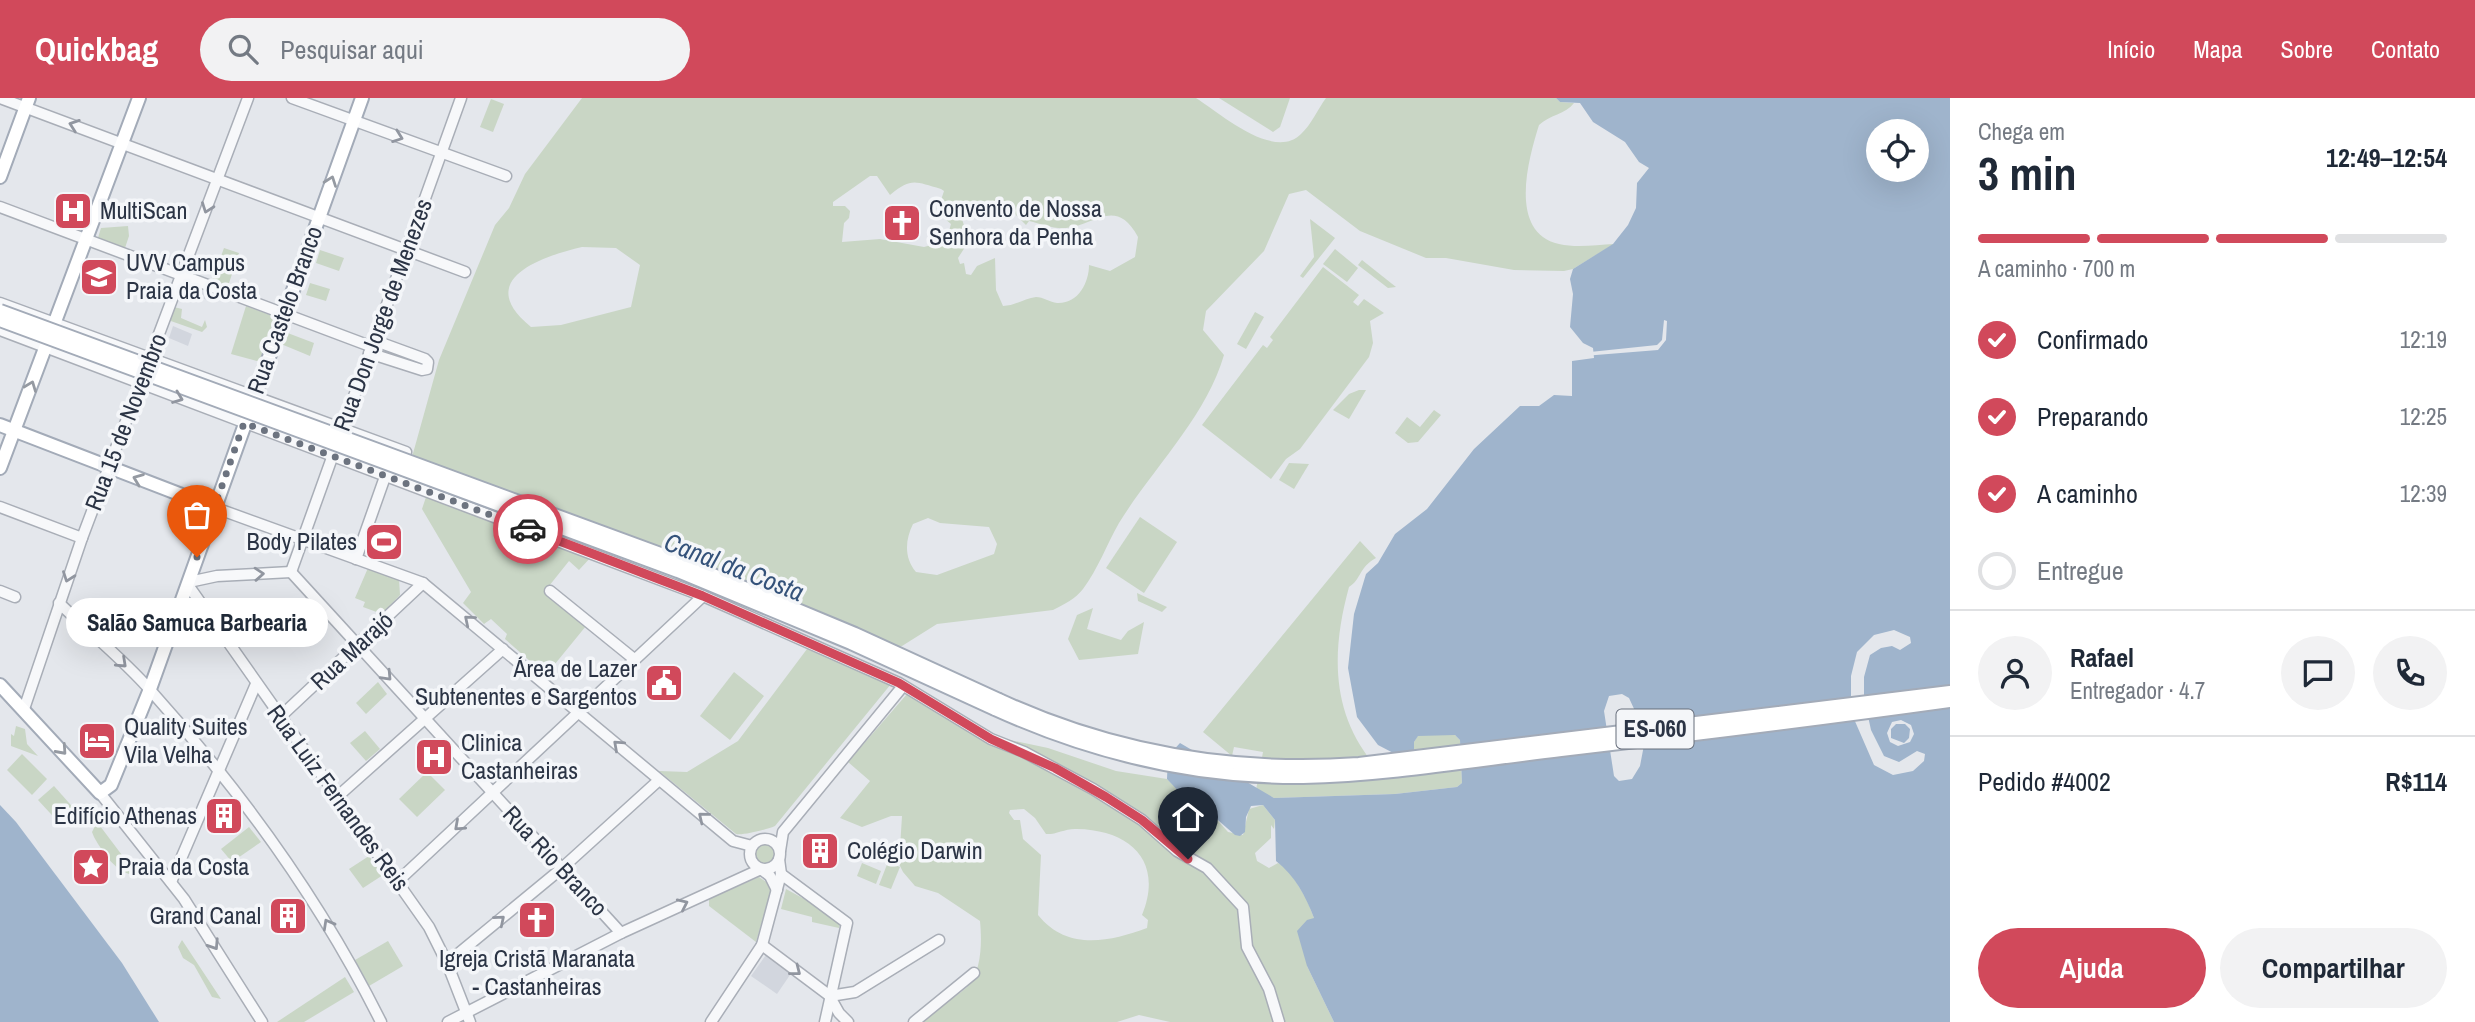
<!DOCTYPE html>
<html lang="pt">
<head>
<meta charset="utf-8">
<style>
	body { margin:0; font-family:"Archivo Narrow",sans-serif; background:#f2f2f3; color:#1f2937; height:100vh; display:flex; flex-direction:column; font-size:26px; white-space:nowrap }
	* { box-sizing:border-box; margin:0 }
	p { font-size:23px; color:#747a83 }
	.icon { flex:none; width:38px; height:38px; fill:none; stroke:currentColor; stroke-width:2; stroke-linecap:round; stroke-linejoin:round }
	.map { position:relative; flex:1; overflow:hidden }
	.details { display:flex; flex-direction:column; background:#fff; width:525px }
	.details>* { flex:none }
	.fabs { position:absolute; left:1866px; top:21px; display:grid; gap:14px }
	.fabs a { display:grid; place-items:center; width:63px; height:63px; border-radius:50%; background:#fff; box-shadow:0 7px 28px #0002; font-size:35px }
	.pin { position:absolute; display:grid; place-items:center; width:60px; height:60px; color:#fff; margin:-72px -30px; border-radius:50% 50% 50% 0; rotate:-45deg; box-shadow:0 0 7px #0007 }
	.pin .icon { rotate:45deg }
	.courier { position:absolute; display:grid; place-items:center; width:70px; height:70px; margin:-35px; border:5px solid #d1495b; border-radius:50%; background:#fff; color:#222; box-shadow:0 2px 9px #0007 }
	.bubble { position:absolute; height:49px; border-radius:24px; background:#fff; box-shadow:0 7px 28px #0002; font-size:23px; font-weight:700; line-height:49px; text-align:center }
	.headline em { font-style:normal; font-weight:700 }
	.headline div { display:flex; flex-direction:column-reverse }
	.headline { display:flex; align-items:center; justify-content:space-between; height:119px; padding:0 28px }
	h1 { font-size:46px; font-weight:700; line-height:52px }
	.bar { display:grid; grid-template-columns:repeat(4,1fr); gap:10px 7px; align-content:center; height:84px; padding:0 28px }
	.bar i { height:9px; border-radius:5px; background:#e0e1e3 }
	.bar .current { background:#d1495b }
	.bar p { grid-column:span 4 }
	.line { display:flex; align-items:center; gap:18px; padding:0 28px; border-top:2px solid #e0e1e3 }
	.line div { flex:1 }
	.round { display:grid; place-items:center; flex:none; width:74px; height:74px; border-radius:37px; background:#f2f2f3 }
	ol { padding:0 28px; list-style:none }
	li { display:flex; align-items:center; gap:21px; height:77px }
	li p { margin-inline-start:auto }
	li .icon { padding:7px; border-radius:50%; background:#d1495b; color:#fff; stroke-width:4 }
	li:last-child { color:#747a83 }
	li i { width:38px; height:38px; border:4px solid #e0e1e3; border-radius:50% }
	.primary-button { display:flex; gap:14px; margin-top:auto; padding:14px 28px }
	.primary-button a { flex:1; height:80px; border-radius:42px; background:#d1495b; color:#fff; font-size:28px; font-weight:700; line-height:80px; text-align:center }
	.primary-button a+a { background:#f2f2f3; color:#1f2937 }
	header { display:flex; align-items:center; gap:42px; box-sizing:border-box; height:98px; padding:0 35px; background:#d1495b; color:#fff }
	header strong { font-size:33px }
	nav { display:flex; gap:38px; margin-inline-start:auto; font-size:24px }
	.search { width:490px; height:63px; background:#f2f2f3; display:flex; align-items:center; gap:18px; box-sizing:border-box; padding:0 24px; border-radius:38px; color:#747a83; font-size:26px }
	main { display:flex; flex:1; min-height:0 }
	.map>svg:first-child { display:block }
</style>
</head>
<body>
<header>
<strong>Quickbag</strong>
<div class="search"><svg class="icon" aria-label="search" viewBox="0 0 24 24"><circle cx="10" cy="10" r="6"/><path d="M15 15l6 6"/></svg>Pesquisar aqui</div>
<nav><a>Início</a><a>Mapa</a><a>Sobre</a><a>Contato</a></nav>
</header>
<main>
<div class="map">
<svg width="1950" height="924" viewBox="0 0 1950 924">
	<rect width="100%" height="100%" fill="#e4e7ec"/>
	<g fill="#d2d6de">
		<path d="M62,100L89,109L83,126L76,123L74,126L56,117Z"/>
		<path d="M89,161L117,171L109,196L80,186Z"/>
		<path d="M192,185L210,191L207,202L188,195Z"/>
		<path d="M173,228L192,236L188,248L169,240Z"/>
		<path d="M768,854L792,874L777,896L751,878Z"/>
	</g>
	<g fill="#c9d6c5" fill-rule="evenodd">
		<path d="M582,0H1196C1221,16 1274,63 1301,36C1311,27 1318,11 1326,0H1556L1560,4L1574,5C1566,16 1549,17 1539,27C1528,62 1508,134 1559,146C1576,150 1596,147 1614,146L1573,171L1564,173L1514,172L1446,160H1426L1360,133L1306,92L1289,96L1264,153L1206,213L1203,232L1224,257C1206,319 1153,370 1119,425C1107,446 1098,471 1083,491C1075,501 1065,506 1053,512L937,526L902,548L878,549L412,359L439,262L495,127L509,110L525,76ZM870,78H877L890,97C912,79 915,84 941,91L944,93L937,114L951,126L946,143L924,149L880,141L842,144L844,125L849,120L850,113L845,108H833V104ZM987,107L1014,115L1026,127L1029,123C1041,126 1053,131 1066,130C1094,128 1116,98 1138,139L1135,159L1110,173L1089,167C1089,185 1078,206 1057,205C1050,204 1043,199 1036,199C1025,200 1015,208 1003,208L996,192L995,160L977,168L971,177L966,176L964,165L960,166L958,160L969,143L961,118L966,110L986,114ZM582,149L616,150L640,167L631,209L561,227L531,229C473,182 540,159 582,149ZM928,420L940,425L989,429L997,446L994,456L937,477L916,474C904,460 905,442 913,426Z"/>
		<path d="M1219,0H1290L1280,29L1273,34Z"/>
		<path d="M491,1L504,6L493,34L480,29Z"/>
		<path d="M1310,121L1335,140L1303,180L1300,178L1314,159Z"/>
		<path d="M128,128L129,138L124,153L97,143L101,130Z"/>
		<path d="M224,150L239,155L228,188L212,183Z"/>
		<path d="M1335,151L1358,170L1347,184L1323,166Z"/>
		<path d="M320,152L344,160L339,173L316,165Z"/>
		<path d="M1362,162L1396,189L1388,190L1358,167Z"/>
		<path d="M1323,169L1359,197L1353,204L1358,208L1364,201L1384,215L1370,223L1373,245L1369,259L1300,351L1286,361L1271,381L1202,327L1263,247L1267,250L1273,242L1270,239Z"/>
		<path d="M310,185L330,191L326,203L306,197Z"/>
		<path d="M246,208L276,219L261,264L231,256Z"/>
		<path d="M174,209L182,211L181,220L202,229L205,222L207,229L202,234L168,222Z"/>
		<path d="M1255,214L1264,219L1246,251L1237,246Z"/>
		<path d="M285,234L314,245L310,258L281,246Z"/>
		<path d="M1359,292H1366L1349,321L1333,312L1349,296Z"/>
		<path d="M1434,312L1441,317L1418,344L1408,345L1395,335L1407,319L1420,329Z"/>
		<path d="M1289,365L1309,366L1294,391L1279,382Z"/>
		<path d="M426,399L592,458L579,472L569,463L545,493L586,528L546,577L505,541L507,536L491,521L484,526L463,505L471,494L422,411Z"/>
		<path d="M1140,419L1177,444L1144,495L1106,470Z"/>
		<path d="M1360,443L1376,460C1359,469 1361,482 1349,489C1332,551 1330,613 1373,665L1414,663V644L1418,637H1455L1460,642L1462,685L1457,689L1395,696L1274,700L1256,692L1263,654L1234,649L1232,658L1203,634ZM1442,650L1445,674L1430,676L1427,652ZM1351,659L1352,683L1335,685L1333,661Z"/>
		<path d="M368,470L399,481L400,497L382,516L363,509L365,504L355,500Z"/>
		<path d="M1137,495L1167,509L1162,514L1138,503Z"/>
		<path d="M1093,510L1087,531L1121,542L1128,533L1144,524L1138,556L1079,562L1068,541L1077,517Z"/>
		<path d="M807,551L891,586L775,728C768,731 742,738 736,736L659,673L687,674L738,643Z"/>
		<path d="M734,574L764,598L730,642L700,618Z"/>
		<path d="M378,584L387,596L366,616L356,605Z"/>
		<path d="M907,596L972,634L1048,650L1116,673L1167,681L1182,696L1194,720L1211,715L1228,734L1243,737L1249,711L1263,707L1275,722L1274,731L1271,727V740L1255,755L1257,763L1269,770L1278,765L1288,771L1306,800L1314,820L1307,868L1334,924H1170L1139,917L1117,924H923C936,909 953,902 967,889C982,874 982,843 980,823L938,795L915,788L903,774L899,766L902,718H891L862,729L840,720L870,683L848,664ZM1024,711L1035,720L1046,736C1055,737 1066,730 1077,731C1130,732 1164,763 1142,817L1148,822L1147,830C1109,844 1067,853 1038,817L1041,757L1023,741L1020,722H1014L1009,715L1010,712Z"/>
		<path d="M16,628L25,631L27,646L38,658L11,648V636L14,638Z"/>
		<path d="M365,633L380,651L366,663L350,645Z"/>
		<path d="M22,656L47,681L32,697L7,672Z"/>
		<path d="M427,674L445,692L417,719L399,701Z"/>
		<path d="M54,688L77,714L62,728L38,702Z"/>
		<path d="M97,724L137,777C118,778 103,755 94,739L92,734Z"/>
		<path d="M249,729L261,744L232,764L221,751Z"/>
		<circle cx="765" cy="756" r="11"/>
		<path d="M369,758L383,777L363,790L349,771Z"/>
		<path d="M888,764L900,769L891,791L879,787Z"/>
		<path d="M862,765L881,773L876,786L857,778Z"/>
		<path d="M759,779L769,786L771,793L756,844L709,808V801Z"/>
		<path d="M786,791L841,821L839,830L812,824V819L781,811Z"/>
		<path d="M182,842L221,901L212,899L194,867L183,860L178,849Z"/>
		<path d="M388,843L403,868L369,888L355,862Z"/>
		<path d="M345,879L354,894L304,924H277Z"/>
	</g>
	<g fill="#9fb4cc" fill-rule="evenodd">
		<path d="M1556,0H1950V924H1334L1307,868L1297,833L1307,822L1314,820C1305,797 1295,778 1276,763L1275,722L1263,707L1251,708L1246,719L1245,734L1240,738L1235,737L1211,716L1194,720L1181,696L1167,681L1168,658L1180,645L1274,700L1395,696L1457,689L1462,685L1460,642L1455,637L1418,638L1414,644V659H1401L1378,647L1357,619L1348,570L1354,516L1366,476L1378,465L1395,436L1427,411L1474,351L1520,308H1539L1554,297L1572,298V263L1594,260L1593,250L1583,245L1570,229L1573,196L1570,181L1573,171L1613,146L1628,127L1636,110L1637,85L1649,70L1639,64L1625,44L1593,24L1580,5L1560,4ZM1878,33H1916V72H1878Z"/>
		<path d="M0,707L16,724L122,865L159,924H0Z"/>
	</g>
	<g fill="#e4e7ec" fill-rule="evenodd">
		<path d="M1664,222L1667,223L1666,242L1658,252L1571,259L1590,257V254L1657,247L1662,242Z"/>
		<path d="M1894,532L1910,539L1911,545L1900,552L1892,548L1881,550L1870,557L1864,579V600L1871,632L1884,658L1899,664L1917,653L1925,656L1924,663L1913,673L1893,677L1874,667L1854,621L1644,647L1640,668L1632,681L1619,683L1614,678L1604,613L1609,598L1622,596L1629,600L1642,628L1851,602V578L1857,554L1874,537Z"/>
		<path d="M1901,622L1911,627L1914,636L1910,644L1898,648L1890,644L1887,635L1892,624ZM1896,626H1905L1910,631L1909,640L1904,645L1891,640V631Z"/>
	</g>
	<g fill="none" stroke-linecap="round" stroke-linejoin="round">
		<defs>
			<g id="minor">
				<path d="M0,0L465,174"/>
				<path d="M292,0L506,78"/>
				<path d="M0,109L370,248"/>
				<path d="M0,205L406,354"/>
				<path d="M0,232L703,498L899,585L991,641L1024,654L1093,691L1142,722L1177,753L1207,770L1243,809L1247,849L1269,891L1279,924"/>
				<path d="M369,255L422,272L427,271L428,264L425,261L373,242"/>
				<path d="M0,409L82,440"/>
				<path d="M213,409L423,485L733,743L752,748"/>
				<path d="M356,461L386,376"/>
				<path d="M291,474L461,0"/>
				<path d="M291,474L621,835"/>
				<path d="M189,484L217,478L291,474"/>
				<path d="M188,487L429,829L447,865L470,924"/>
				<path d="M0,493L15,499"/>
				<path d="M550,493L634,561"/>
				<path d="M59,505C89,534 123,561 151,593C241,693 321,803 381,924"/>
				<path d="M24,611L82,440L248,0"/>
				<path d="M280,619L423,485"/>
				<path d="M100,695L184,801L262,924"/>
				<path d="M337,699L503,551"/>
				<circle cx="765" cy="756" r="15"/>
				<path d="M780,753L783,734L903,588"/>
				<path d="M781,776L847,825L825,924"/>
				<path d="M398,783L703,498"/>
				<path d="M171,784L256,586"/>
				<path d="M762,847L830,898"/>
				<path d="M447,865L561,771L658,683"/>
				<path d="M830,898L855,894L939,842"/>
				<path d="M830,899L839,915L848,924"/>
				<path d="M448,924L621,835L761,771L770,778L777,792"/>
				<path d="M711,924L762,847L781,776L779,761"/>
				<path d="M914,924L974,875"/>
			</g>
			<g id="major">
				<path d="M0,79L29,0"/>
				<path d="M0,327L213,409"/>
				<path d="M0,370L139,0"/>
				<path d="M0,587L100,695L111,687L150,591L362,0"/>
				<path d="M999,602C1114,655 1234,675 1359,666L1950,594"/>
				<path d="M995,611C1092,655 1196,680 1303,679C1389,677 1476,662 1561,652C1691,637 1820,621 1950,603"/>
			</g>
		</defs>
		<use href="#minor" stroke="#a9aeb7" stroke-width="13"/>
		<use href="#major" stroke="#a3abb8" stroke-width="16"/>
		<use href="#minor" stroke="#f7f8fa" stroke-width="10"/>
		<use href="#major" stroke="#fff" stroke-width="12"/>
		<defs>
			<g id="major-bridge">
				<path d="M0,213L682,464L855,536L999,602"/>
				<path d="M0,222L678,473L851,545L995,611"/>
			</g>
		</defs>
		<use href="#major-bridge" stroke="#a3abb8" stroke-width="16" stroke-linecap="butt"/>
		<use href="#major-bridge" stroke="#fff" stroke-width="12"/>
	</g>
	<defs><path id="oneway-chevron" d="M-2-3.5L2.5 0L-2 3.5" fill="none" stroke-width="1.6" stroke-linecap="round" stroke-linejoin="round" transform="scale(1.75)"/></defs>
	<g stroke="#9196a0">
		<use href="#oneway-chevron" transform="translate(74 27) rotate(-161)"/>
		<use href="#oneway-chevron" transform="translate(398 39) rotate(20)"/>
		<use href="#oneway-chevron" transform="translate(207 110) rotate(110)"/>
		<use href="#oneway-chevron" transform="translate(178 300) rotate(21)"/>
		<use href="#oneway-chevron" transform="translate(259 476) rotate(-4)"/>
		<use href="#oneway-chevron" transform="translate(68 479) rotate(110)"/>
		<use href="#oneway-chevron" transform="translate(469 522) rotate(-140)"/>
		<use href="#oneway-chevron" transform="translate(122 565) rotate(43)"/>
		<use href="#oneway-chevron" transform="translate(387 578) rotate(47)"/>
		<use href="#oneway-chevron" transform="translate(618 647) rotate(-138)"/>
		<use href="#oneway-chevron" transform="translate(703 719) rotate(-141)"/>
		<use href="#oneway-chevron" transform="translate(459 728) rotate(138)"/>
		<use href="#oneway-chevron" transform="translate(683 806) rotate(-25)"/>
		<use href="#oneway-chevron" transform="translate(500 822) rotate(-40)"/>
		<use href="#oneway-chevron" transform="translate(328 826) rotate(-119)"/>
		<use href="#oneway-chevron" transform="translate(214 847) rotate(57)"/>
		<use href="#oneway-chevron" transform="translate(796 873) rotate(38)"/>
	</g>
	<g stroke="#959aa2">
		<use href="#oneway-chevron" transform="translate(331 83) rotate(-70)"/>
		<use href="#oneway-chevron" transform="translate(31 288) rotate(-69)"/>
		<use href="#oneway-chevron" transform="translate(138 381) rotate(-159)"/>
		<use href="#oneway-chevron" transform="translate(62 652) rotate(48)"/>
	</g>
	<g fill="none" stroke-linecap="round" stroke-linejoin="round">
		<path stroke="#6c737f" stroke-width="7" stroke-dasharray="0 12.6" d="M197,459L244,325L528,431"/>
		<path stroke="#d1495b" stroke-width="9" d="M528,431L703,498L899,585L991,641L1055,670L1106,699L1142,722L1188,761"/>
	</g>
	<defs>
		<symbol id="hospital-square" viewBox="-11 -11 22 22"><rect x="-9" y="-9" width="18" height="18" rx="4" fill="#d1495b" stroke="#f4f6f9"/><path d="M-5-5h3v3.5h4V-5h3V5h-3V1.5h-4V5h-3Z" fill="#fff"/></symbol>
		<symbol id="church-square" viewBox="-11 -11 22 22"><rect x="-9" y="-9" width="18" height="18" rx="4" fill="#d1495b" stroke="#f4f6f9"/><path d="M-1.2-6h2.4v3.5h3.3v2.4h-3.3V6h-2.4V-.1h-3.3v-2.4h3.3Z" fill="#fff"/></symbol>
		<symbol id="university-square" viewBox="-11 -11 22 22"><rect x="-9" y="-9" width="18" height="18" rx="4" fill="#d1495b" stroke="#f4f6f9"/><path d="M0-5L7-2L0 1L-7-2ZM-4 1L0 2.5L4 1V4Q0 6-4 4Z" fill="#fff"/></symbol>
		<symbol id="stadium-square" viewBox="-11 -11 22 22"><rect x="-9" y="-9" width="18" height="18" rx="4" fill="#d1495b" stroke="#f4f6f9"/><path d="M0-5a6.5 5 0 1 0 0 10a6.5 5 0 1 0 0-10ZM-3.5-1.8h7v3.6h-7Z" fill="#fff"/></symbol>
		<symbol id="civic-square" viewBox="-11 -11 22 22"><rect x="-9" y="-9" width="18" height="18" rx="4" fill="#d1495b" stroke="#f4f6f9"/><path d="M-.6-6.5H3V-4.5H.6V-3L4-1V1h2V6H-6V1h2V-1L-.6-3ZM-1.2 2.5V6h2.4V2.5Z" fill="#fff"/></symbol>
		<symbol id="hotel-square" viewBox="-11 -11 22 22"><rect x="-9" y="-9" width="18" height="18" rx="4" fill="#d1495b" stroke="#f4f6f9"/><path d="M-6-4.5h1.5V1H6V5H4.5V3h-9V5H-6ZM-4 0a1.8 1.8 0 1 1 3.6 0ZM.5 0V-2.5h3Q6-2.5 6 0Z" fill="#fff"/></symbol>
		<symbol id="building-square" viewBox="-11 -11 22 22"><rect x="-9" y="-9" width="18" height="18" rx="4" fill="#d1495b" stroke="#f4f6f9"/><path d="M-4-6H4V6H1V3H-1V6H-4ZM-2.5-4.3h1.7v1.8h-1.7ZM.8-4.3h1.7v1.8H.8ZM-2.5-1h1.7V.8h-1.7ZM.8-1h1.7V.8H.8Z" fill="#fff"/></symbol>
		<symbol id="sight-square" viewBox="-11 -11 22 22"><rect x="-9" y="-9" width="18" height="18" rx="4" fill="#d1495b" stroke="#f4f6f9"/><path d="M0-6L1.8-2.2L6-1.7L2.9 1.2L3.7 5.4L0 3.3L-3.7 5.4L-2.9 1.2L-6-1.7L-1.8-2.2Z" fill="#fff"/></symbol>
	</defs>
	<g fill-rule="evenodd">
		<use href="#hospital-square" x="51" y="91" width="44" height="44"/>
		<use href="#church-square" x="880" y="103" width="44" height="44"/>
		<use href="#university-square" x="77" y="157" width="44" height="44"/>
		<use href="#stadium-square" x="362" y="422" width="44" height="44"/>
		<use href="#civic-square" x="642" y="563" width="44" height="44"/>
		<use href="#hotel-square" x="75" y="621" width="44" height="44"/>
		<use href="#hospital-square" x="412" y="637" width="44" height="44"/>
		<use href="#building-square" x="202" y="696" width="44" height="44"/>
		<use href="#building-square" x="798" y="731" width="44" height="44"/>
		<use href="#sight-square" x="69" y="747" width="44" height="44"/>
		<use href="#building-square" x="266" y="796" width="44" height="44"/>
		<use href="#church-square" x="515" y="800" width="44" height="44"/>
	</g>
	<g text-anchor="middle" stroke-width="7" stroke-linejoin="round" paint-order="stroke">
		<rect fill="#f4f6f9" stroke="#676e7b" stroke-width="2" x="1616.5" y="611.5" width="77" height="39" rx="5"/>
		<g font-size="23" font-weight="bold" fill="#2b3445">
			<text x="1655" y="639">ES-060</text>
		</g>
		<g font-size="24" fill="#2b3445" stroke="#f4f6f9" text-anchor="start">
			<text x="929" y="119">Convento de Nossa<tspan x="929" dy="28">Senhora da Penha</tspan></text>
			<text x="100" y="121">MultiScan</text>
			<text x="126" y="173">UVV Campus<tspan x="126" dy="28">Praia da Costa</tspan></text>
			<text x="357" y="452" text-anchor="end">Body Pilates</text>
			<text x="637" y="579" text-anchor="end">Área de Lazer<tspan x="637" dy="28">Subtenentes e Sargentos</tspan></text>
			<text x="124" y="637">Quality Suites<tspan x="124" dy="28">Vila Velha</tspan></text>
			<text x="461" y="653">Clinica<tspan x="461" dy="28">Castanheiras</tspan></text>
			<text x="197" y="726" text-anchor="end">Edifício Athenas</text>
			<text x="847" y="761">Colégio Darwin</text>
			<text x="118" y="777">Praia da Costa</text>
			<text x="261" y="826" text-anchor="end">Grand Canal</text>
			<text x="537" y="869" text-anchor="middle">Igreja Cristã Maranata<tspan x="537" dy="28">- Castanheiras</tspan></text>
		</g>
		<g font-size="24" fill="#2b3445" stroke="#f4f6f9">
			<text transform="translate(285 212) rotate(-70)" y="8">Rua Castelo Branco</text>
			<text transform="translate(383 217) rotate(-70)" y="8">Rua Don Jorge de Menezes</text>
			<text transform="translate(126 324) rotate(-69)" y="8">Rua 15 de Novembro</text>
			<text transform="translate(352 553) rotate(-43)" y="8">Rua Marajó</text>
			<text transform="translate(338 700) rotate(54)" y="8">Rua Luiz Fernandes Reis</text>
			<text transform="translate(555 763) rotate(47)" y="8">Rua Rio Branco</text>
		</g>
		<g font-size="26" font-style="italic" fill="#34527a" stroke="#f4f6f9">
			<text transform="translate(734 469) rotate(21)" y="9">Canal da Costa</text>
		</g>
	</g>
</svg>
<div class="fabs">
<a><svg class="icon" aria-label="locate" viewBox="0 0 24 24"><circle cx="12" cy="12" r="6"/><path d="M12 2v4M12 18v4M2 12h4M18 12h4"/></svg></a>
</div>
<div class="pin" style="left:197px;top:459px;background:#ea580c"><svg class="icon" aria-label="bag" viewBox="0 0 24 24"><path d="M5 8h14l-1 12H6zM9 8a3 3 0 0 1 6 0"/></svg></div>
<div class="pin" style="left:1188px;top:761px;background:#1f2937"><svg class="icon" aria-label="home" viewBox="0 0 24 24"><path d="M3 11l9-7 9 7M6 9v11h12V9"/></svg></div>
<div class="courier" style="left:528px;top:431px"><svg class="icon" aria-label="car" viewBox="0 0 24 24"><path d="M5 17H2v-5l4-1 3-4h7l3 4 3 1v5h-3M9 17h6M6 11h13"/><circle cx="7" cy="17" r="2"/><circle cx="17" cy="17" r="2"/></svg></div>
<div class="bubble" style="left:66px;top:500px;width:262px">Salão Samuca Barbearia</div>
</div>
<section class="details">
<div class="headline"><div><h1>3 min</h1><p>Chega em</p></div><em>12:49–12:54</em></div>
<div class="bar"><i class="current"></i><i class="current"></i><i class="current"></i><i></i><p>A caminho · 700 m</p></div>
<ol>
<li><svg class="icon" aria-label="check" viewBox="0 0 24 24"><path d="M5 12l5 5 9-10"/></svg>Confirmado<p>12:19</p></li>
<li><svg class="icon" aria-label="check" viewBox="0 0 24 24"><path d="M5 12l5 5 9-10"/></svg>Preparando<p>12:25</p></li>
<li><svg class="icon" aria-label="check" viewBox="0 0 24 24"><path d="M5 12l5 5 9-10"/></svg>A caminho<p>12:39</p></li>
<li><i></i>Entregue</li>
</ol>
<div class="line" style="height:126px"><a class="round"><svg class="icon" aria-label="person" viewBox="0 0 24 24"><circle cx="12" cy="8" r="4"/><path d="M4 21q1-7 8-7t8 7"/></svg></a><div><b>Rafael</b><p>Entregador · 4.7</p></div><a class="round"><svg class="icon" aria-label="chat" viewBox="0 0 24 24"><path d="M4 5h16v11H9l-5 4z"/></svg></a><a class="round"><svg class="icon" aria-label="phone" viewBox="0 0 24 24"><path d="M5 4h4l2 5-3 2q2 4 5 5l2-3 5 2v4C11 20 4 13 5 4z"/></svg></a></div>
<div class="line" style="height:91px"><div>Pedido #4002</div><b>R$114</b></div>
<div class="primary-button"><a>Ajuda</a><a>Compartilhar</a></div>
</section>
</main>
</body>
</html>
